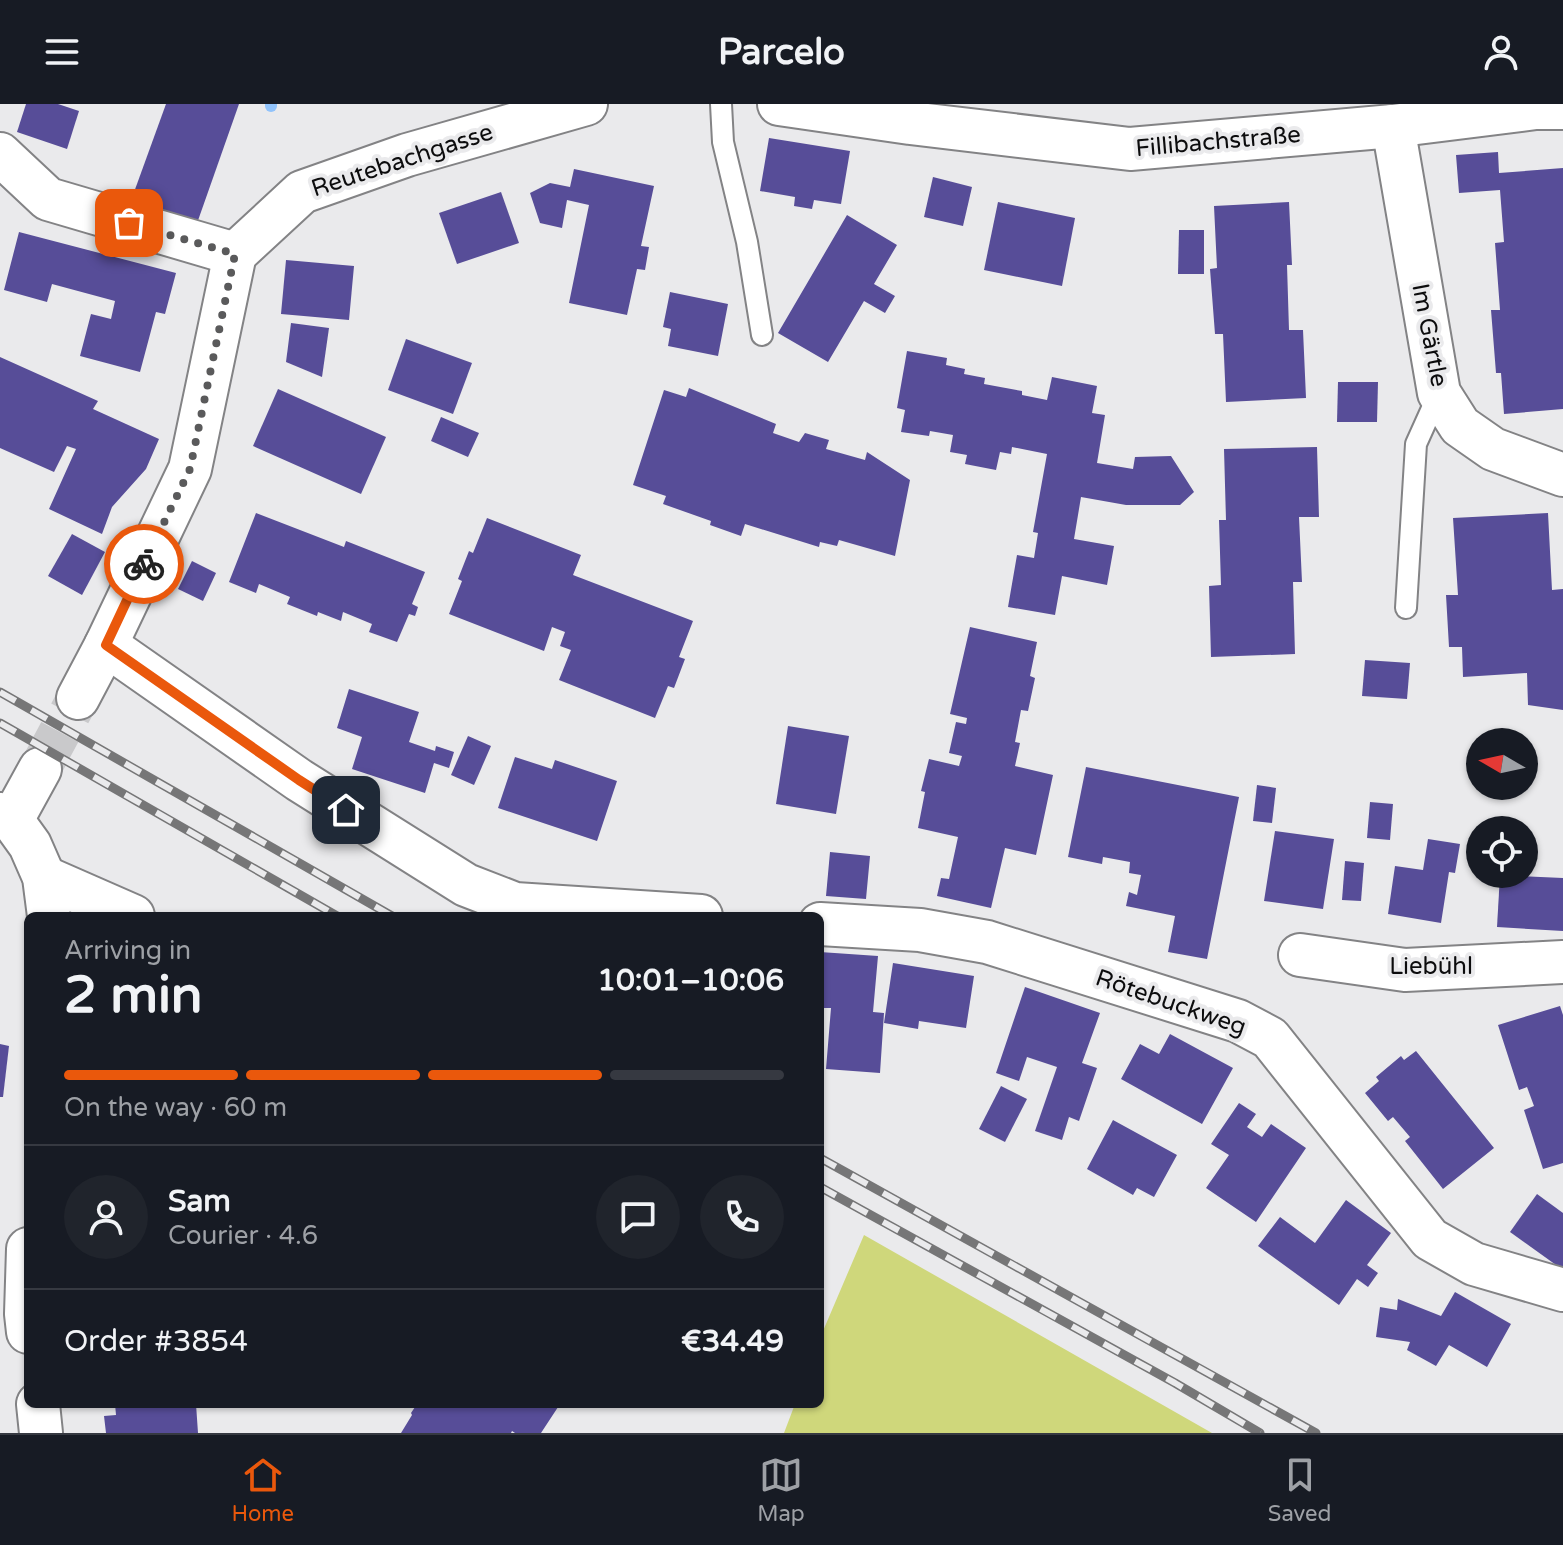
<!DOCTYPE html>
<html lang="en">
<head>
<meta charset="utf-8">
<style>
	body { margin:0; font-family:"Varela Round",sans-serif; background:#20242c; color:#f1f3f6; height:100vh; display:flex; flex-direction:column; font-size:30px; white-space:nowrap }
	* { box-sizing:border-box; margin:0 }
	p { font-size:26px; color:#9ea1a6 }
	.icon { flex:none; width:44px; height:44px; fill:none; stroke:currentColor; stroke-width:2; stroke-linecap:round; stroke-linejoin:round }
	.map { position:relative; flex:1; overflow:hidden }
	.side { position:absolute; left:24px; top:808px; width:800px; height:496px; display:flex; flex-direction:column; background:#171b24; border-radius:12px; box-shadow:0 2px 6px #0004 }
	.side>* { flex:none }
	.needle { width:52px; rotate:279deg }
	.tools { position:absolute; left:1466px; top:624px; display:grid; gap:16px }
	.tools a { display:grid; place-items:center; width:72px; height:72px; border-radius:50%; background:#171b24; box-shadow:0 2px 6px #0004; font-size:40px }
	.pin { position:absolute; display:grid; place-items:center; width:68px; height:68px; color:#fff; margin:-34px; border-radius:16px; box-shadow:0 4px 12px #0006 }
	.courier { position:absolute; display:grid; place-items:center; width:80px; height:80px; margin:-40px; border:6px solid #ea580c; border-radius:50%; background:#fff; color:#222; box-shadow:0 2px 10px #0007 }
	.head em { font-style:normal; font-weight:700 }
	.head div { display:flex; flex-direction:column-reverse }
	.head { display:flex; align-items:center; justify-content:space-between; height:136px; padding:0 40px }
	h1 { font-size:52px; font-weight:700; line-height:60px }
	.bar { display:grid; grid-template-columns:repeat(4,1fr); gap:12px 8px; align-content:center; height:96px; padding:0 40px }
	.bar i { height:10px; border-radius:6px; background:#363941 }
	.bar .current { background:#ea580c }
	.bar p { grid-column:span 4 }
	.line { display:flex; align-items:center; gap:20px; padding:0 40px; border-top:2px solid #363941 }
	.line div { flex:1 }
	.round { display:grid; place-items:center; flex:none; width:84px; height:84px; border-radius:42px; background:#20242c }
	header { display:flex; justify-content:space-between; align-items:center; height:104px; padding:0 40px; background:#171b24; font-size:36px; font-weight:700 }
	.tabs { display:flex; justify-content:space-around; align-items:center; height:112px; border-top:2px solid #363941; background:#171b24; font-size:22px; color:#9ea1a6 }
	.tabs a { display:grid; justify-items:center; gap:4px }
	.tabs .current { color:#ea580c }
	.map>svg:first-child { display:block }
</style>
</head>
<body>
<header><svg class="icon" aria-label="menu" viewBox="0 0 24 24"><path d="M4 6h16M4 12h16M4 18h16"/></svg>Parcelo<svg class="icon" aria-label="person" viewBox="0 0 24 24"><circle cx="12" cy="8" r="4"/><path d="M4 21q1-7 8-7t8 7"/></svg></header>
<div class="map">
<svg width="1563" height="1329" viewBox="0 0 1563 1329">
	<rect width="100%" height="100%" fill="#eaeaec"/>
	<path fill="#cfd77b" d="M864,1131L1212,1329H784L795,1300H820V1234Z"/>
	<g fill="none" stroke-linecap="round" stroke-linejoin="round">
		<path stroke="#91c3fb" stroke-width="12" d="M271,0V2"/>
	</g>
	<g fill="#574d98">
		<path d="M26,0H58L79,7L67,45L17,28Z"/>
		<path d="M166,0H239L195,125L129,102Z"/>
		<path d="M769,34L850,47L841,100L814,96L812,105L794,102L795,93L760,87Z"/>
		<path d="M1498,48L1499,69L1563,64V305L1504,310L1501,269H1496L1491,206H1500L1495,139L1504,138L1500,86L1459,89L1456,51Z"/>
		<path d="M574,65L654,82L641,142L649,143L645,166L637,165L627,211L569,199L589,101L567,96L562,124L540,119L530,89L550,79L570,83Z"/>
		<path d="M933,73L972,83L963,122L924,113Z"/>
		<path d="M501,88L519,139L457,160L439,109Z"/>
		<path d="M998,98L1075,114L1062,182L984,166Z"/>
		<path d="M1289,98L1292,161H1287L1289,226H1303L1306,294L1226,298L1223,230H1215L1210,165L1217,164L1214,102Z"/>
		<path d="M847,111L897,141L874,180L895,192L885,209L864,197L828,258L778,229Z"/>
		<path d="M1179,126H1204V170H1178Z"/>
		<path d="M19,128L176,169L165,210L156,208L140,268L80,252L91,210L111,215L115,197L52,180L47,198L4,186Z"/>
		<path d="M286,156L354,162L349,216L281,210Z"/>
		<path d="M670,188L728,200L718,252L668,242L671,225L663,223Z"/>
		<path d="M291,219L329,224L322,273L286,258Z"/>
		<path d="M406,235L472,259L453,310L388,286Z"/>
		<path d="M907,247L947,254L946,261L965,265L964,270L985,274L984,280L1022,287V291L1047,296L1052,273L1097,282L1092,309L1105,311L1097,359L1133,365L1135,353L1171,352L1194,388L1180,401H1126L1081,393L1074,435L1114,442L1107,481L1062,472L1055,511L1008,503L1017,451L1034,454L1038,429L1033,428L1047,350L1012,343L1011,350L1000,348L996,366L965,360L967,351L950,348L953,331L930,327L929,332L901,328L905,306L897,304Z"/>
		<path d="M0,253L98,297L93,305L159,335L146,365L112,403L102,430L49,405L76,345L67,342L54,368L0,344Z"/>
		<path d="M1338,278H1378L1377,318H1337Z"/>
		<path d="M689,284L776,320L773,329L799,338L805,329L829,336L826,345L865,356L867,348L910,376L895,452L839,436L837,442L820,438L819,443L745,420L741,432L710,421L711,417L663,400L666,392L633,381L664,286L686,293Z"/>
		<path d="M278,285L386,333L361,390L253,342Z"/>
		<path d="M441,313L479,329L468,353L431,337Z"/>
		<path d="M1317,343L1319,413H1299L1302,478H1293L1295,550L1211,553L1209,482L1221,481L1219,416H1226L1224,345Z"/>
		<path d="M256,409L344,443L346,437L425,468L412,500L418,503L415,512L409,510L397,538L369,528L372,520L343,508L341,517L318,508L317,512L287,500L290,493L259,480L256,489L229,478Z"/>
		<path d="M1548,409L1552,486L1563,485V606L1528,601L1527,569L1463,573L1462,543H1449L1446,491H1458L1453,414Z"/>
		<path d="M487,414L581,451L573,471L693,517L679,553L685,555L674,584L668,582L655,614L559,576L571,546L560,542L565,528L552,523L544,547L449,510L462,477L458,475L469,447L473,449Z"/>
		<path d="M72,430L105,448L82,491L48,472Z"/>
		<path d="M192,457L216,469L203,497L178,485Z"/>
		<path d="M970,523L1037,538L1030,572L1035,574L1028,607L1021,606L1015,638L1020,639L1015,662L1053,671L1036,751L1005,744L991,804L937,792L941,774L949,775L958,733L918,724L925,688L921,687L929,655L959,662L962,652L949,649L956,618L966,620L967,614L950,610Z"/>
		<path d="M1365,556L1410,559L1407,595L1362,592Z"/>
		<path d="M349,585L419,608L409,638L435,647L436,642L454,648L449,664L434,659L425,689L352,665L362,633L337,624Z"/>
		<path d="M788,622L849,632L836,710L776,700Z"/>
		<path d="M468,632L491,642L474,681L451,671Z"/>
		<path d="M515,653L552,665L555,656L617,677L597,737L498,704Z"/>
		<path d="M1086,663L1239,693L1207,855L1168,848L1175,812L1126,802L1129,788L1137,791L1141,771L1129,769L1130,758L1103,753L1102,760L1068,753Z"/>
		<path d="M1257,681L1276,684L1272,719L1253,717Z"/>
		<path d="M1370,698L1393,700L1390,736L1367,734Z"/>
		<path d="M1275,727L1334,735L1323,805L1264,797Z"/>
		<path d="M1428,735L1460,740L1455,769L1449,768L1441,819L1388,810L1395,762L1423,766Z"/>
		<path d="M830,748L870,752L866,795L826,792Z"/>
		<path d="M1345,757L1364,759L1361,797L1342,796Z"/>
		<path d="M1500,771L1563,774V827L1497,823Z"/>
		<path d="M820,848L878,852L873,908L884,909L880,969L826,965L831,904H820Z"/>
		<path d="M893,859L974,872L966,924L919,917L918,925L884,919Z"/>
		<path d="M1025,883L1100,909L1082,959L1097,964L1079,1017L1069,1013L1062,1036L1035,1027L1057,963L1027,953L1019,977L996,969Z"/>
		<path d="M1560,902L1563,911V1059L1543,1065L1524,1006L1534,1002L1527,983L1519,986L1498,921Z"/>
		<path d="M1170,930L1233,964L1202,1020L1121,975L1140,940L1159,950Z"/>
		<path d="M0,940L9,942L3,993H0Z"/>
		<path d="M1416,947L1494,1044L1443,1085L1405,1037L1410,1033L1393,1013L1388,1017L1365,989L1379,977L1376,973L1401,952L1404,956Z"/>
		<path d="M1001,982L1027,995L1005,1038L979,1025Z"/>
		<path d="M1239,999L1256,1010L1247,1023L1262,1033L1271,1020L1306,1044L1256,1118L1206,1084L1229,1051L1211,1040Z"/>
		<path d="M1113,1016L1177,1051L1154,1093L1137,1084L1133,1091L1087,1065Z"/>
		<path d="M1537,1090L1563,1109V1166L1510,1128Z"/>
		<path d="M1346,1096L1391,1129L1367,1161L1378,1169L1368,1183L1357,1175L1339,1201L1258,1142L1280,1113L1315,1139Z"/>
		<path d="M1455,1188L1511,1220L1487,1263L1449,1241L1436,1262L1407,1246L1410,1238L1376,1233L1380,1203L1397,1206L1398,1195L1441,1212Z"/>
		<path d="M115,1300H196L198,1329H106L104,1312L116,1311Z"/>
		<path d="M417,1300H560L541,1329H515L512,1327L511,1329H401L412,1311L411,1309Z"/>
	</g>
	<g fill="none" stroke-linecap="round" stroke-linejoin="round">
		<path stroke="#c9c9cb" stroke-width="42" stroke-dasharray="42 21" stroke-linecap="butt" d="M40,665L78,594"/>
		<defs>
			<g id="service">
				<path d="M721,0L723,38L747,138L762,231"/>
				<path d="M1406,504L1416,340L1439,289"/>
			</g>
			<g id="minor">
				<path d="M779,0L910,19L1130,45L1393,22L1536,4H1563"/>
				<path d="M1393,22L1439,289L1460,322L1493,345L1563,371"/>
				<path d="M0,50L48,95L235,150"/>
				<path d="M106,541L299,676L466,781L515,800L701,812"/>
				<path d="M78,594L106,541L190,365L235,150L302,88L407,51L586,0"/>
				<path d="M0,710L12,716L30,741L44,773L49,812"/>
				<path d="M12,716L40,665"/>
				<path d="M44,773L133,812"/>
				<path d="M820,820L920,826L987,838L1238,917L1270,934L1430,1135L1474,1160L1563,1186"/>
				<path d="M1300,851L1405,866L1563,858"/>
				<path d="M28,1145L26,1210L28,1228"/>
				<path d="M38,1300L41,1329"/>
			</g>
		</defs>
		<use href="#service" stroke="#838385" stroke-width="24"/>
		<use href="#minor" stroke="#838385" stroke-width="46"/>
		<use href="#service" stroke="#fff" stroke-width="20"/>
		<use href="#minor" stroke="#fff" stroke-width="42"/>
		<defs>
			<g id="rail">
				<path d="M0,588L392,812"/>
				<path d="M0,619L337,812"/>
				<path d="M820,1054L1316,1329"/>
				<path d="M820,1083L1175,1279L1260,1329"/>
			</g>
		</defs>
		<use href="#rail" stroke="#767677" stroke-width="9"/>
		<use href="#rail" stroke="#eaeaec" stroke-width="6" stroke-dasharray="18" stroke-linecap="butt"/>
	</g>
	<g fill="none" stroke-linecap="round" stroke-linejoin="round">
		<path stroke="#5a5a5b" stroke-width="8" stroke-dasharray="0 14.4" d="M129,119L235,150L190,365L144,460"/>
		<path stroke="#ea580c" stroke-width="10" d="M144,460L106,541L299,676L346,706"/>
	</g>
	<g text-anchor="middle" stroke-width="8" stroke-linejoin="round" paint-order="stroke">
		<g font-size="24" fill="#0c0c0d" stroke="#eaeaec">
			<text transform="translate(1218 37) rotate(-5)" y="8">Fillibachstraße</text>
			<text transform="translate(402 56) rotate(-18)" y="8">Reutebachgasse</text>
			<text transform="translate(1430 231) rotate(79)" y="8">Im Gärtle</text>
			<text x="1431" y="870">Liebühl</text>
			<text transform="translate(1171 898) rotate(19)" y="8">Rötebuckweg</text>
		</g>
	</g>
</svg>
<div class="tools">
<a><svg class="needle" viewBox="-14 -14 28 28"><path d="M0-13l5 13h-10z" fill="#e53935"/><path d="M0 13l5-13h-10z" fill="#9ea1a6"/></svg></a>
<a><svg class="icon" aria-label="locate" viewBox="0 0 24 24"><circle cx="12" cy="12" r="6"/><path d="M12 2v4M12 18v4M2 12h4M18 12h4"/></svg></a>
</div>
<div class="pin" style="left:129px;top:119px;background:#ea580c"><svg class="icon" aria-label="bag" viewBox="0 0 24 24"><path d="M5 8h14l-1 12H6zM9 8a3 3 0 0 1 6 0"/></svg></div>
<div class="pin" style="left:346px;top:706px;background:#1f2937"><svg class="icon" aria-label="home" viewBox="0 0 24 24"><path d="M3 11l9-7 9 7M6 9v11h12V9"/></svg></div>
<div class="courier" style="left:144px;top:460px"><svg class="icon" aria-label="bike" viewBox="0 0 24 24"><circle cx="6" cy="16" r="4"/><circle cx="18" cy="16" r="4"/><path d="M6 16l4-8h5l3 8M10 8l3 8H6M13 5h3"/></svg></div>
<section class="side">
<div class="head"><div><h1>2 min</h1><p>Arriving in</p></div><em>10:01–10:06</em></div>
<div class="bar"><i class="current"></i><i class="current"></i><i class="current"></i><i></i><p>On the way · 60 m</p></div>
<div class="line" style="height:144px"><a class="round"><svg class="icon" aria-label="person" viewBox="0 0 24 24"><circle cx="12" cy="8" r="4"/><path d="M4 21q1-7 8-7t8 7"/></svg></a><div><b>Sam</b><p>Courier · 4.6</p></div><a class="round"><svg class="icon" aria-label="chat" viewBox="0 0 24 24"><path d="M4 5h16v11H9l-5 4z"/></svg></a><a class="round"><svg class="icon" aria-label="phone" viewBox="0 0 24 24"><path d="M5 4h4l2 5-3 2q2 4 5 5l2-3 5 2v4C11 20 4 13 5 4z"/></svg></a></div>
<div class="line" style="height:104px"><div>Order #3854</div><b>€34.49</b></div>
</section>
</div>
<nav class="tabs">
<a class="current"><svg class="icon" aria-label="home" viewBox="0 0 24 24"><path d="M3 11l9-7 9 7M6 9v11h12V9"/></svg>Home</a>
<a><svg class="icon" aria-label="map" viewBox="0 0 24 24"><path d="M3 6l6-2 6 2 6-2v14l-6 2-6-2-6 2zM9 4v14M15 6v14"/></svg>Map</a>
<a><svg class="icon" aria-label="saved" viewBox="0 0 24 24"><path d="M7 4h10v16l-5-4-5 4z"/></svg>Saved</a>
</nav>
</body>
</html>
